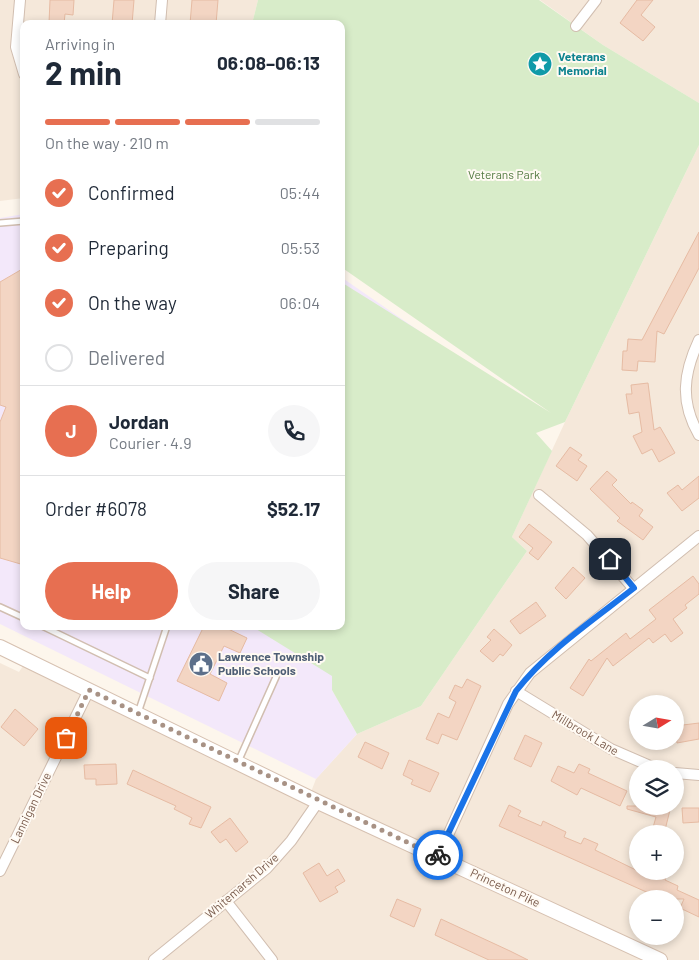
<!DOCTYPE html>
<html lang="en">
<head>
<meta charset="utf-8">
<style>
	body { margin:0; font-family:Barlow,sans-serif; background:#f6f6f7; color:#1f2937; height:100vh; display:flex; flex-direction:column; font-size:19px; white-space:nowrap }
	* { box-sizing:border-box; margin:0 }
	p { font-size:16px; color:#747a83 }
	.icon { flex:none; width:28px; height:28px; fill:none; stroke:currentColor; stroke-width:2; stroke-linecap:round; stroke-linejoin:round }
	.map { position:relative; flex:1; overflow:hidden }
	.panel { position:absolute; left:20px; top:20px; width:325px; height:610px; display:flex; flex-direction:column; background:#fff; border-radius:10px; box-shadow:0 2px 8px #0003 }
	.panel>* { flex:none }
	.needle { width:32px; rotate:79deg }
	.tools { position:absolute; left:629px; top:695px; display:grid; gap:10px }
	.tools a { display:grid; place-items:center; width:55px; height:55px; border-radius:50%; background:#fff; box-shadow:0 2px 8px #0003; font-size:25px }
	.pin { position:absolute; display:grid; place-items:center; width:42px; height:42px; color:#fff; margin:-21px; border-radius:10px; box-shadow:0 2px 8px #0006 }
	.courier { position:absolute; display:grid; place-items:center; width:50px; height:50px; margin:-25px; border:4px solid #1a73e8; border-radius:50%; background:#fff; color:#222; box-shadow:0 1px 6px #0007 }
	.overview em { font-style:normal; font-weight:700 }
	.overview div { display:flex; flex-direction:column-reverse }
	.overview { display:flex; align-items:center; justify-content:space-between; height:85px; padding:0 25px }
	h1 { font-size:32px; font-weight:700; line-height:38px }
	.bar { display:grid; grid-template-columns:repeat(4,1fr); gap:8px 5px; align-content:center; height:60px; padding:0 25px }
	.bar i { height:6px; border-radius:4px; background:#e0e1e3 }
	.bar .on { background:#e76f51 }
	.bar p { grid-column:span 4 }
	.line { display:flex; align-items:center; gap:12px; padding:0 25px; border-top:1px solid #e0e1e3 }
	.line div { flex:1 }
	.round { display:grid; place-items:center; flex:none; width:52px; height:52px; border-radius:26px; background:#f6f6f7 }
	ol { padding:0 25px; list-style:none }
	li { display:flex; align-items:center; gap:15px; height:55px }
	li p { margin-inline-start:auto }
	li .icon { padding:5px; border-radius:50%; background:#e76f51; color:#fff; stroke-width:4 }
	li:last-child { color:#747a83 }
	li i { width:28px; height:28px; border:2px solid #e0e1e3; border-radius:50% }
	.button { display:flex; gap:10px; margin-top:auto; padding:10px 25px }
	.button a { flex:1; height:58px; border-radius:30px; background:#e76f51; color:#fff; font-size:20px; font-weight:700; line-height:58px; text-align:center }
	.button a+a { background:#f6f6f7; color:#1f2937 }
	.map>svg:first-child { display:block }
</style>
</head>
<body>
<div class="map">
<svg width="699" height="960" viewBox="0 0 699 960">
	<rect width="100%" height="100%" fill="#fdf6ec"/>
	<g fill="#f5e8da" fill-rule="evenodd">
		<path d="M0,0H258L252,24H24V198L0,201Z"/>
		<path d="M540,0H699V103L603,45Z"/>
		<path d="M699,145V960H0V663L19,672L27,660L309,797L316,779L357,734L421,706L527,551L512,537L565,422ZM638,704H675V741H638ZM638,769H675V806H638ZM638,834H675V871H638ZM638,899H675V936H638Z"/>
	</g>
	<path fill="#f3e8fa" d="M24,214V626H341V277L506,391L332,690L357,734L316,779L0,624V218Z"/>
	<path fill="#d8ecc9" d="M258,0H539L603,45L699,103V145L565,422L536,433L552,451L512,537L527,551L421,706L357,734L332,690V676L251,626H341V282L551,413L341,267V24H252Z"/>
	<g fill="#f3d5c3" stroke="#e6bba3">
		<path d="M50,0H74L73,15L65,14L64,24L49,23Z"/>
		<path d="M114,0H134L132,24H112Z"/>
		<path d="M192,0H218L216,24H190Z"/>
		<path d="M637,0H653L641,15L655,27L643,41L620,23Z"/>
		<path d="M699,232V268L664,334L657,331L655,362L638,361L637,371L622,370L623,351H627L628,339L642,340Z"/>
		<path d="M24,268V565L0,558V422L6,407L0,405V282Z"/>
		<path d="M648,383L654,430L660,427L675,453L659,462L652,449L642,454L633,436L642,432L639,412L629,414L626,394H632L631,385Z"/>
		<path d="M570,447L582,455L578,460L587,466L577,481L556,466Z"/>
		<path d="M607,471L617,480L612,485L631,504L632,502L643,510L639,516L653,527L643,540L617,521L620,518L590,489Z"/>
		<path d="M699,476V498L682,511L667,493L678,485L682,490Z"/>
		<path d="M529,524L552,542L538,560L529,553L533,548L519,537Z"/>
		<path d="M573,567L585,578L566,599L555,588Z"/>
		<path d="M693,576L699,584V594L685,605L687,608L673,619L683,633L671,642L665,634L653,643L649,638L613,666L607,658L583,696L570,688L589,659L591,661L626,633L630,639L656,619L649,610Z"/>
		<path d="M536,602L546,616L520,634L510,621Z"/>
		<path d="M204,626H222L247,638L240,653L224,646L210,674L227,683L219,701L177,681Z"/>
		<path d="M494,629L512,645L503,656L500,654L493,662L480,651L491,640L487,637Z"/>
		<path d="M467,679L481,686L457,740L442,734L438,744L426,739L438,713L449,718L456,702L449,698L455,685L462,688Z"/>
		<path d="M15,709L38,729L24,746L1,727Z"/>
		<path d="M699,723V739L677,743L675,726Z"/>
		<path d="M525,735L542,743L531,767L514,759Z"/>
		<path d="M365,742L389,753L382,769L358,757Z"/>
		<path d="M409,760L439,773L430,792L411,784L413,780L403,775Z"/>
		<path d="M116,764L117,784L96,785V779H85L84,765Z"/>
		<path d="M579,764L590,769L588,773L627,791L620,806L581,788L577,795L551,781L558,766L574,773Z"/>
		<path d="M133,770L211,807L201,828L189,824L192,818L174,809L176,806L127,784Z"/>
		<path d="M509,805L521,811L518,816L541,826L543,821L566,832L564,837L581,844L584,838L598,844L595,850L638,871L654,878L657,871L667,875L665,880L678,886L677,890L699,900V917L680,908L684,899H662L499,826Z"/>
		<path d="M627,806H671L664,834L652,831L656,817L627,809Z"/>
		<path d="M682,808H699V822L683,823Z"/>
		<path d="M230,818L248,842L236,852L226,839L220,843L211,832Z"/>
		<path d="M319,863L327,876L338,869L345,881L335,887L338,892L320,902L303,873Z"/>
		<path d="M397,899L421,909L414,927L390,916Z"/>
		<path d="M441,919L510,951L528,960H489L478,955L435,935Z"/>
	</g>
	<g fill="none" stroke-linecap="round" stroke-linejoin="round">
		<defs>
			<g id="lane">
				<path d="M0,223L24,221"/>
				<path d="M0,607L24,618"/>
				<path d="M42,626L150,678"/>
				<path d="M138,713L167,626"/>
				<path d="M238,762L276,677"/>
			</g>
			<g id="street">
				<path d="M20,0L16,47L24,74"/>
				<path d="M160,24L162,0"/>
				<path d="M576,26L596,0"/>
				<path d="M699,340C683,374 680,402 699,435"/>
				<path d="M539,495L587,535L633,588"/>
				<path d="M516,691L611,749L657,769"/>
				<path d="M675,773L699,775"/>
				<path d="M438,857L508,704L530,673L699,536"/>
				<path d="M0,871L89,690"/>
				<path d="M226,901L272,960"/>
				<path d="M154,960L267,868L291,841L318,802"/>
			</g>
			<path id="secondary" d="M0,647L318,802L660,960"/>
		</defs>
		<use href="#lane" stroke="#d1beb0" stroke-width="8"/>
		<use href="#street" stroke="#d1beb0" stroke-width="12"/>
		<use href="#secondary" stroke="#d6c0b0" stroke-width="16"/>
		<use href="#lane" stroke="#fff" stroke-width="5"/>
		<use href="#street" stroke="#fff" stroke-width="10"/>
		<use href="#secondary" stroke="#fff" stroke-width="14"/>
	</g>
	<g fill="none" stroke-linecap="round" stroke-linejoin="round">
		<path stroke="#a89285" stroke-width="5" stroke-dasharray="0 9" d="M66,738L89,690L438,857V855"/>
		<path stroke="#1a73e8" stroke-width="6" d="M438,855L516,691C548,650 593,620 634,588L610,559"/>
	</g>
	<defs>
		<symbol id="sight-disc" viewBox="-11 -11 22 22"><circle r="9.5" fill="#0f9aa8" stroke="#fffaf3"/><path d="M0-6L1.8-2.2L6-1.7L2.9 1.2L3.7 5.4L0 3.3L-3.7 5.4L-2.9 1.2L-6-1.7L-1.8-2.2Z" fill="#fff"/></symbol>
		<symbol id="civic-disc" viewBox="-11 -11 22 22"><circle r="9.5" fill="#5c6f8a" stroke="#fffaf3"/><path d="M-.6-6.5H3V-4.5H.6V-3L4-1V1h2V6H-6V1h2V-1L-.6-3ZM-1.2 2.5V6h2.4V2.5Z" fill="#fff"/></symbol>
	</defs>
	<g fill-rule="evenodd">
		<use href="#sight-disc" x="526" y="50" width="28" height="28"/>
		<use href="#civic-disc" x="187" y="650" width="28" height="28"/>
	</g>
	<g text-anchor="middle" stroke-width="4" stroke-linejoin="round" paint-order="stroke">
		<g font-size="12" font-weight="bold" fill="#0d838f" stroke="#fffaf3" text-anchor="start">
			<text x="558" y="61">Veterans<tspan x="558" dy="14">Memorial</tspan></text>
		</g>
		<g font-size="12" fill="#537a41" stroke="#fffaf3">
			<text x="504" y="179">Veterans Park</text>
		</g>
		<g font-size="12" font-weight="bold" fill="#4e5e75" stroke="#fffaf3" text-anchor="start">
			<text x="218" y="661">Lawrence Township<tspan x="218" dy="14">Public Schools</tspan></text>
		</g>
		<g font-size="12" fill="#7a5c4d" stroke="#fffaf3">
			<text transform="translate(585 733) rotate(31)" y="4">Millbrook Lane</text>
			<text transform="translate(31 808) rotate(-64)" y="4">Lannigan Drive</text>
			<text transform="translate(242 886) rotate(-41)" y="4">Whitemarsh Drive</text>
			<text transform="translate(505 888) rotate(25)" y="4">Princeton Pike</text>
		</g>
	</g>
</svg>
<div class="tools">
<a><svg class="needle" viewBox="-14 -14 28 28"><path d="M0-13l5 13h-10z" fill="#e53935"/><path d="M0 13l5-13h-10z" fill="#747a83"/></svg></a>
<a><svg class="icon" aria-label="layers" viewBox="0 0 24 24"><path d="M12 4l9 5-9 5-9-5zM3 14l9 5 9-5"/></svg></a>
<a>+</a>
<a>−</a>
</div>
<div class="pin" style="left:66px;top:738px;background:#ea580c"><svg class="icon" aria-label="bag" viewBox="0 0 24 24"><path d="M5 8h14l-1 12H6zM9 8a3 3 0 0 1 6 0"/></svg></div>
<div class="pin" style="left:610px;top:559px;background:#1f2937"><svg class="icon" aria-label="home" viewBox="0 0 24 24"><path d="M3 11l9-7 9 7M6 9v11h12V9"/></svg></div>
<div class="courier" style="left:438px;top:855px"><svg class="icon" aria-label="bike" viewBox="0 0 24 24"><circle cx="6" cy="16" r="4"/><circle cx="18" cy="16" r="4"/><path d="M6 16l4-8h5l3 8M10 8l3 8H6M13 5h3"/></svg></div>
<section class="panel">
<div class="overview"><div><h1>2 min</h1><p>Arriving in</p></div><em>06:08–06:13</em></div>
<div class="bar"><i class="on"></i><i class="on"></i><i class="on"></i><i></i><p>On the way · 210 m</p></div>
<ol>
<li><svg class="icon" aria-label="check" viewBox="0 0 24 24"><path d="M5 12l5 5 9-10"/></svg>Confirmed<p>05:44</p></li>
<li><svg class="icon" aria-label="check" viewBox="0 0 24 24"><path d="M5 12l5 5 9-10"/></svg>Preparing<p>05:53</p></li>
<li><svg class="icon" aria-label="check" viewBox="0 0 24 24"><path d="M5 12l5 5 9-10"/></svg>On the way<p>06:04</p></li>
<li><i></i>Delivered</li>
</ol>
<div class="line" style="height:90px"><b class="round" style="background:#e76f51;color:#fff">J</b><div><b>Jordan</b><p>Courier · 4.9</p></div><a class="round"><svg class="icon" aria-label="phone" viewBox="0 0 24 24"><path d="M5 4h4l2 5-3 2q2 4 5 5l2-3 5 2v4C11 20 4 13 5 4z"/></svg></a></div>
<div class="line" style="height:65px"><div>Order #6078</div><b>$52.17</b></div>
<div class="button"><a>Help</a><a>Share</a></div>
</section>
</div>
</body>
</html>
